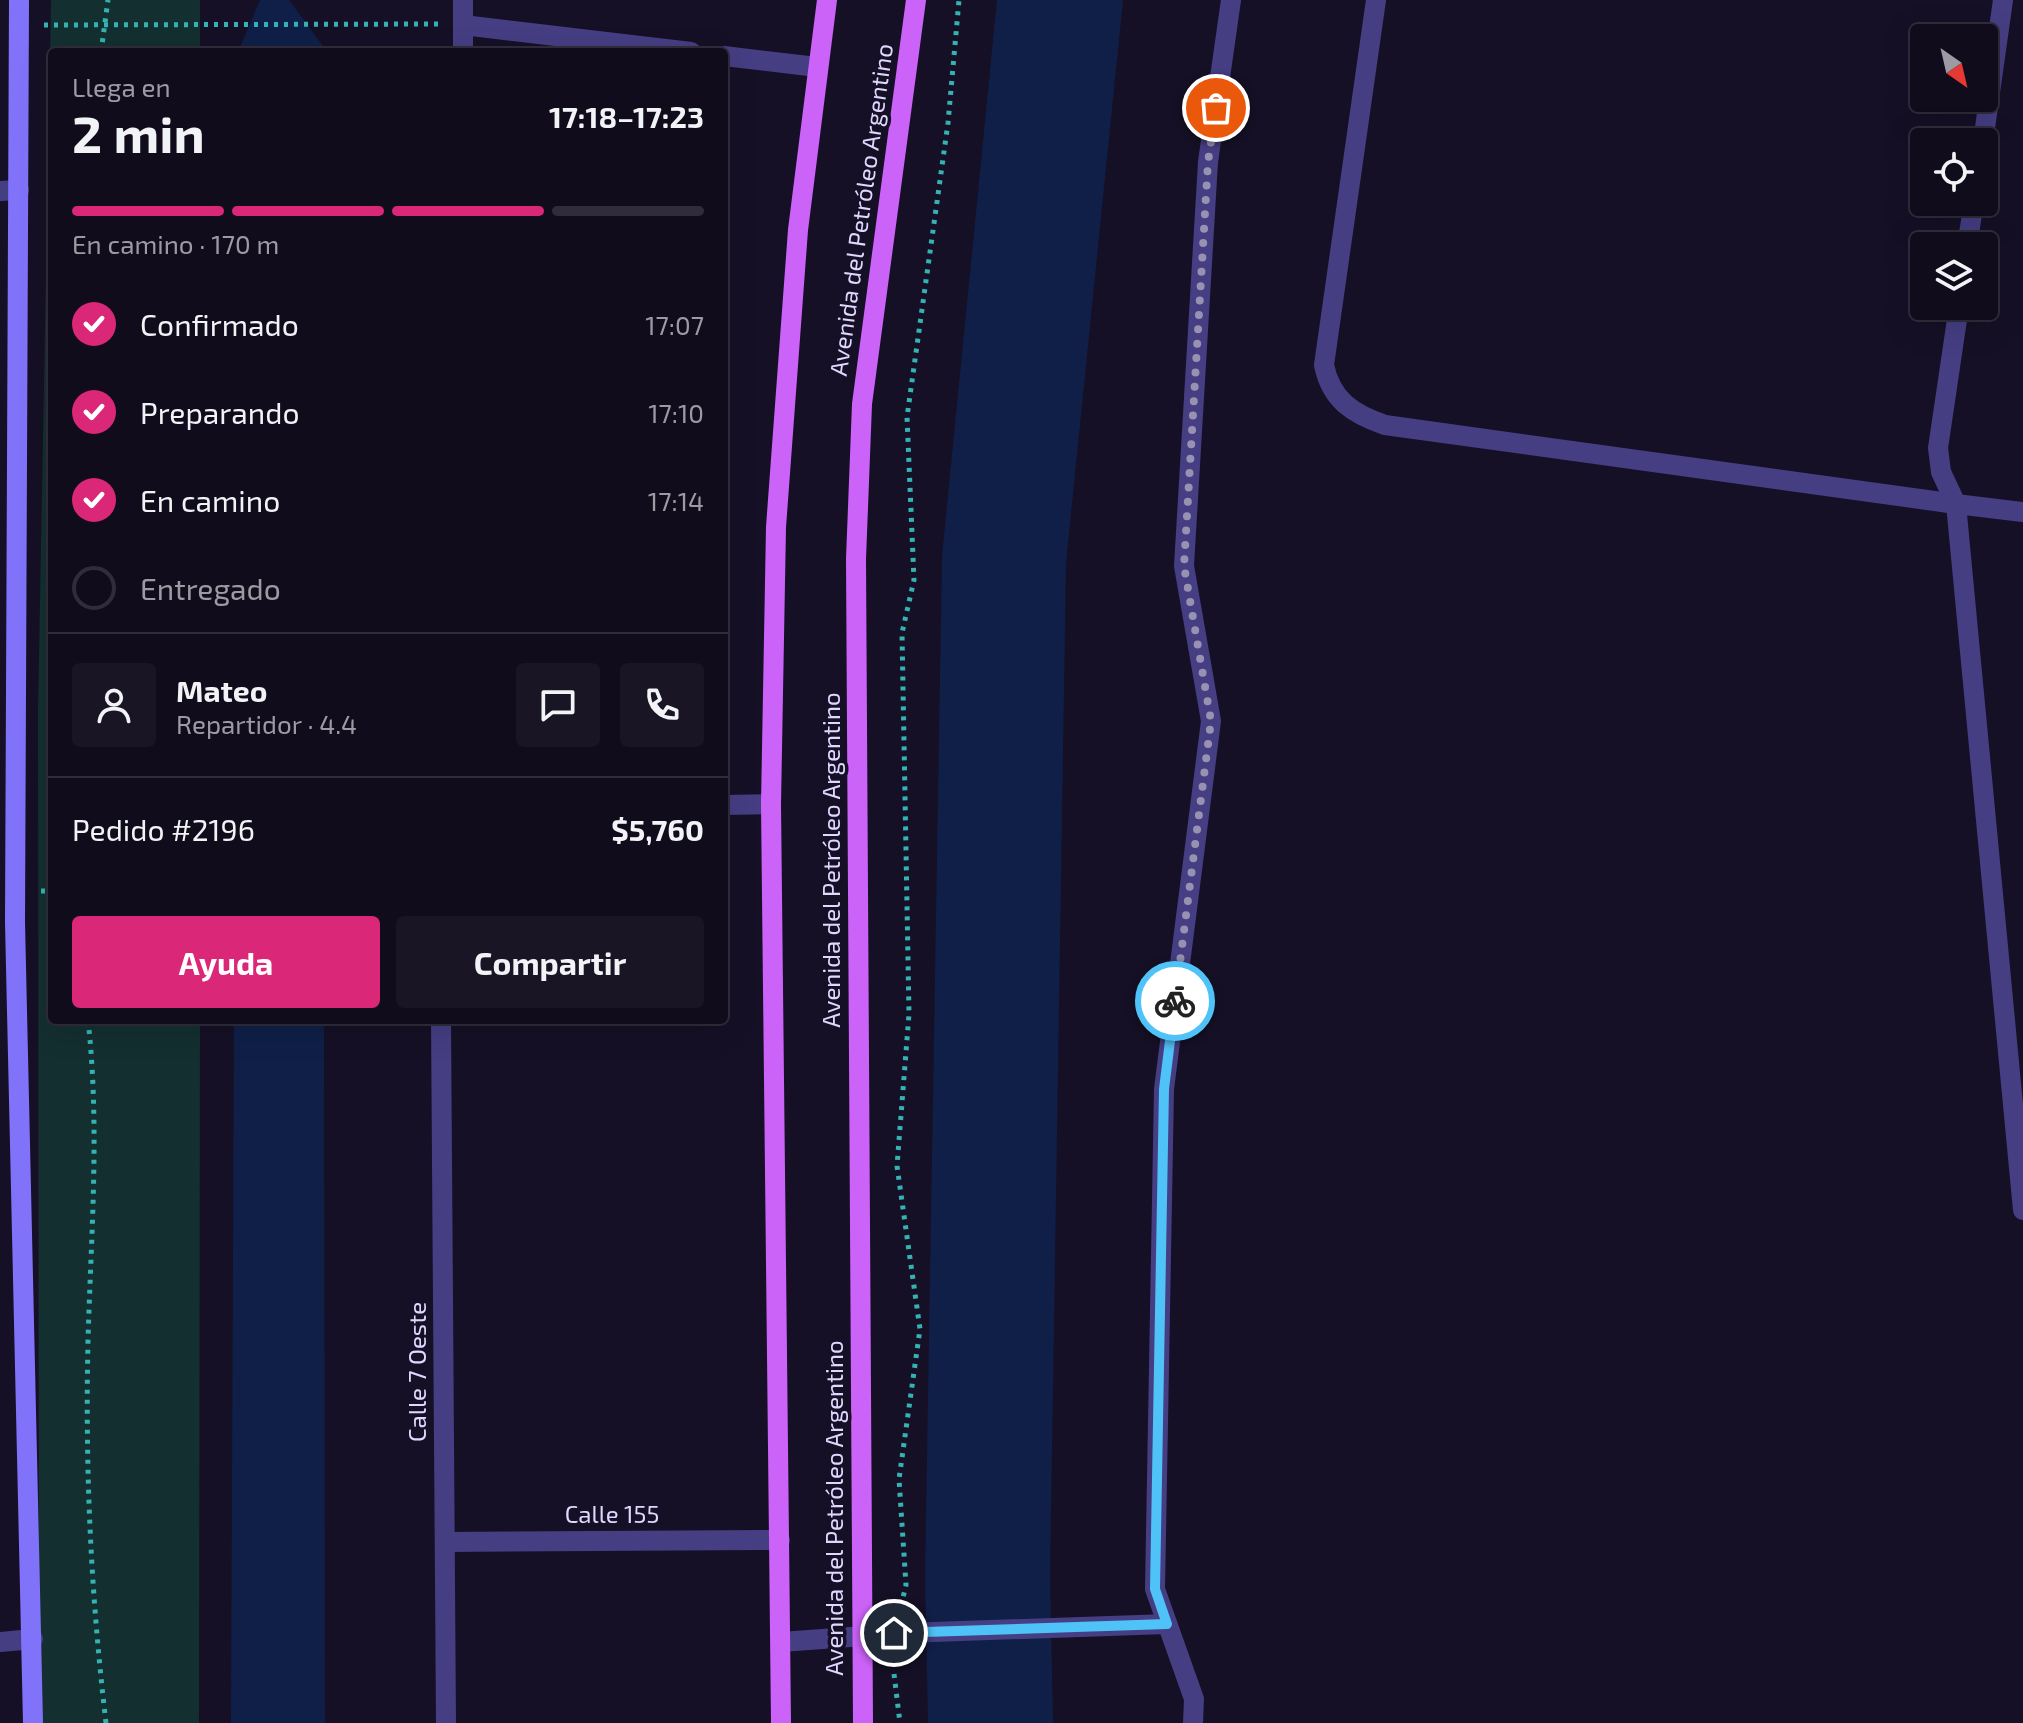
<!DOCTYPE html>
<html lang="es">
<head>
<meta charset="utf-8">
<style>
	body { margin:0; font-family:"Exo 2",sans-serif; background:#191525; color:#f1f3f6; height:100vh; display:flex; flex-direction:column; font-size:30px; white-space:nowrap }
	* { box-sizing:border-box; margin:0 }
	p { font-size:26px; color:#9c9ba3 }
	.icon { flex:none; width:44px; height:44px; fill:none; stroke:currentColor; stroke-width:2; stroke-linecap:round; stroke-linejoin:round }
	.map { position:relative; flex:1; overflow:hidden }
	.drawer { position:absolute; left:48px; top:48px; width:680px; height:976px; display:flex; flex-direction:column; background:#100c1c; border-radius:8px; box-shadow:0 8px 32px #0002,0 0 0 2px #302c3b }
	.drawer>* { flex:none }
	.needle { width:52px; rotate:146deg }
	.fabs { position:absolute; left:1910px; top:24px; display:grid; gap:16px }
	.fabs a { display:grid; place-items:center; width:88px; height:88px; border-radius:8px; background:#100c1c; box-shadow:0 8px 32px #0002,0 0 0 2px #302c3b; font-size:40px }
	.pin { position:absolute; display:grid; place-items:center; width:68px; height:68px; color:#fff; margin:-34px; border:4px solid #fff; border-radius:50%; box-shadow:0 2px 8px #0007 }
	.courier { position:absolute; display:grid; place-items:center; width:80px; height:80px; margin:-40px; border:6px solid #4fc3f7; border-radius:50%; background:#fff; color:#222; box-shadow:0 2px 10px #0007 }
	.summary em { font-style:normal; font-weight:700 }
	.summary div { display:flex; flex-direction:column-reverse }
	.summary { display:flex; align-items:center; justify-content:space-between; height:136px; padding:0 24px }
	h1 { font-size:52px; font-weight:700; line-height:60px }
	.bar { display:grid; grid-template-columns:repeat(4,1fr); gap:12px 8px; align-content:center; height:96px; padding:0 24px }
	.bar i { height:10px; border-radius:6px; background:#302c3b }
	.bar .selected { background:#db2777 }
	.bar p { grid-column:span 4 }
	.line { display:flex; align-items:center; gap:20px; padding:0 24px; border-top:2px solid #302c3b }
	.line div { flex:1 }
	.round { display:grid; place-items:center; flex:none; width:84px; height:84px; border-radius:8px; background:#191525 }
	ol { padding:0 24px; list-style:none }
	li { display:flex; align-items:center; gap:24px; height:88px }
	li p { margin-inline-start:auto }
	li .icon { padding:8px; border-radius:50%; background:#db2777; color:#fff; stroke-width:4 }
	li:last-child { color:#9c9ba3 }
	li i { width:44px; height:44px; border:4px solid #302c3b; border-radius:50% }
	.action { display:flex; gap:16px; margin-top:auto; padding:16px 24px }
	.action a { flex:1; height:92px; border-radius:8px; background:#db2777; color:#fff; font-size:32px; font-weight:700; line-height:92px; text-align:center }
	.action a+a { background:#191525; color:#f1f3f6 }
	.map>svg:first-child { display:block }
</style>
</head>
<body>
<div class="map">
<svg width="2023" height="1723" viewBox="0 0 2023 1723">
	<rect width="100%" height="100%" fill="#161026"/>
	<path fill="#142f30" d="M51,0H200V52H52V1020H200L199,1723H39L38,711Z"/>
	<g fill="#0f1f47">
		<path d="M260,0H289L323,46V52H238Z"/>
		<path d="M997,0H1123L1066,563L1050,1577L1053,1723H928L925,1578L942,556Z"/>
		<path d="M234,1020H324L325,1723H231Z"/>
	</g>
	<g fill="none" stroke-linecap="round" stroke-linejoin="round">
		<g stroke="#35b2b4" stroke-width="5" stroke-dasharray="4 6" stroke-linecap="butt">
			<path d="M44,25L438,24"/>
			<path d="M101,52L108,0"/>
			<path d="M41,891H52"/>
			<path d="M88,1020C100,1127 91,1234 88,1341C85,1470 91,1596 106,1723"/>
			<path d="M901,1606L906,1585L899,1479L920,1329L897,1166L909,1014L902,633L914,580L907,417L948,123L959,0"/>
			<path d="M894,1674L900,1723"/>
		</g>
		<g stroke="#453e83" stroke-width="20">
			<path d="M1376,0L1324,365C1331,400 1353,414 1385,425L1956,504L2023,1210"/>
			<path d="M1983,142L2003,0"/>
			<path d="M1967,246L1974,202"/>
			<path d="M1959,306L1938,448L1941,472L1956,504L2023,512"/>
			<path d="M781,1642L905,1633L1167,1624"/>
			<path d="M1193,1723L1194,1699L1155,1589L1164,1089L1211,721L1184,566L1208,162L1231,0"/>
		</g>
		<g stroke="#453e83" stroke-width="20">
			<path d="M463,25L691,52"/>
			<path d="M463,52V0"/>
			<path d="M724,56L817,67"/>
			<path d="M0,191L19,190"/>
			<path d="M724,805L771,804"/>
			<path d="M441,1020L446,1723"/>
			<path d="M445,1542L780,1540"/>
			<path d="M0,1642L33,1639"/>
		</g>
		<path stroke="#8073f9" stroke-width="20" d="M19,0L15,922L33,1723"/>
		<g stroke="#cc63f9" stroke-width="20">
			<path d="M781,1723L771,804L776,527L798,230L827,0"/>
			<path d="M863,1723L856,559L862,404L916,0"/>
		</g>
	</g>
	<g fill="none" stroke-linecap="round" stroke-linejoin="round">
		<path stroke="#9991b2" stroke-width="8" stroke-dasharray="0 14.4" d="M1175,1001L1211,721L1184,566L1208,162L1216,108"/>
		<path stroke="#4fc3f7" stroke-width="10" d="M894,1633L1167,1624L1155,1589L1164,1089L1175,1001"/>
	</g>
	<g text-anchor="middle" stroke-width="7" stroke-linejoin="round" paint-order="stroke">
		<g font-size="24" fill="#dfd7fd" stroke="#161026">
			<text transform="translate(862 210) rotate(-82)" y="8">Avenida del Petróleo Argentino</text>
			<text transform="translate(832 860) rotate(-90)" y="8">Avenida del Petróleo Argentino</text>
			<text transform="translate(418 1372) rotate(-90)" y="8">Calle 7 Oeste</text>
			<text transform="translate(835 1508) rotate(-90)" y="8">Avenida del Petróleo Argentino</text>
			<text x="612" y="1523">Calle 155</text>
		</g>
	</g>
</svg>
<div class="fabs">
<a><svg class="needle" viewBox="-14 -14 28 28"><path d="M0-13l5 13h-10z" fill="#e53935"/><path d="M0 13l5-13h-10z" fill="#9c9ba3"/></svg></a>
<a><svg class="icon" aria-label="locate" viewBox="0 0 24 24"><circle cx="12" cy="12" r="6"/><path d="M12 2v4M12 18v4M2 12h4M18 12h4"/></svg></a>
<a><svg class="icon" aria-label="layers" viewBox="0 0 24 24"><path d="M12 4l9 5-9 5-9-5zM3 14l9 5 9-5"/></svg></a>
</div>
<div class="pin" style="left:1216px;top:108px;background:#ea580c"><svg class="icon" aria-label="bag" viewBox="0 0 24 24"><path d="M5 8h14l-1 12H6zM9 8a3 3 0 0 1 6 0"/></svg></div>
<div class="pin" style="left:894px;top:1633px;background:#1f2937"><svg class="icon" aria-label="home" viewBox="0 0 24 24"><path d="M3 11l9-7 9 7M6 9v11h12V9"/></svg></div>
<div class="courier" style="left:1175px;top:1001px"><svg class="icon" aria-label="bike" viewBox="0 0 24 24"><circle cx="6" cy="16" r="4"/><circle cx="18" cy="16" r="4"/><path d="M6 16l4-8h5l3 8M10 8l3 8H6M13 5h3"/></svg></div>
<section class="drawer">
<div class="summary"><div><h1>2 min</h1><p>Llega en</p></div><em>17:18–17:23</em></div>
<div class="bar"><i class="selected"></i><i class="selected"></i><i class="selected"></i><i></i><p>En camino · 170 m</p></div>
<ol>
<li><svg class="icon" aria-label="check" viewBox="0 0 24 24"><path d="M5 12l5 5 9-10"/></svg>Confirmado<p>17:07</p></li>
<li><svg class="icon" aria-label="check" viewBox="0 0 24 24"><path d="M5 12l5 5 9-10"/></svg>Preparando<p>17:10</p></li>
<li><svg class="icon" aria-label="check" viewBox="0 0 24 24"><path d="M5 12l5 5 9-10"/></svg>En camino<p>17:14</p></li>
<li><i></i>Entregado</li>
</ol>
<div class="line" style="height:144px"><a class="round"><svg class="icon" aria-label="person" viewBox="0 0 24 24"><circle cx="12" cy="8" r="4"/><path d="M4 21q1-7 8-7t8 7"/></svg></a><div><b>Mateo</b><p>Repartidor · 4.4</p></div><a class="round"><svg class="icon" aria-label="chat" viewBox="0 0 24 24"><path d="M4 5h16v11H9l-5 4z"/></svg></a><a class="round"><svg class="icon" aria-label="phone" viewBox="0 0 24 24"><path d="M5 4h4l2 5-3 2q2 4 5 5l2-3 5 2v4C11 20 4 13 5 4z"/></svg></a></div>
<div class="line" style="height:104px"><div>Pedido #2196</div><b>$5,760</b></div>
<div class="action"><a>Ayuda</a><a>Compartir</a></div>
</section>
</div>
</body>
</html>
